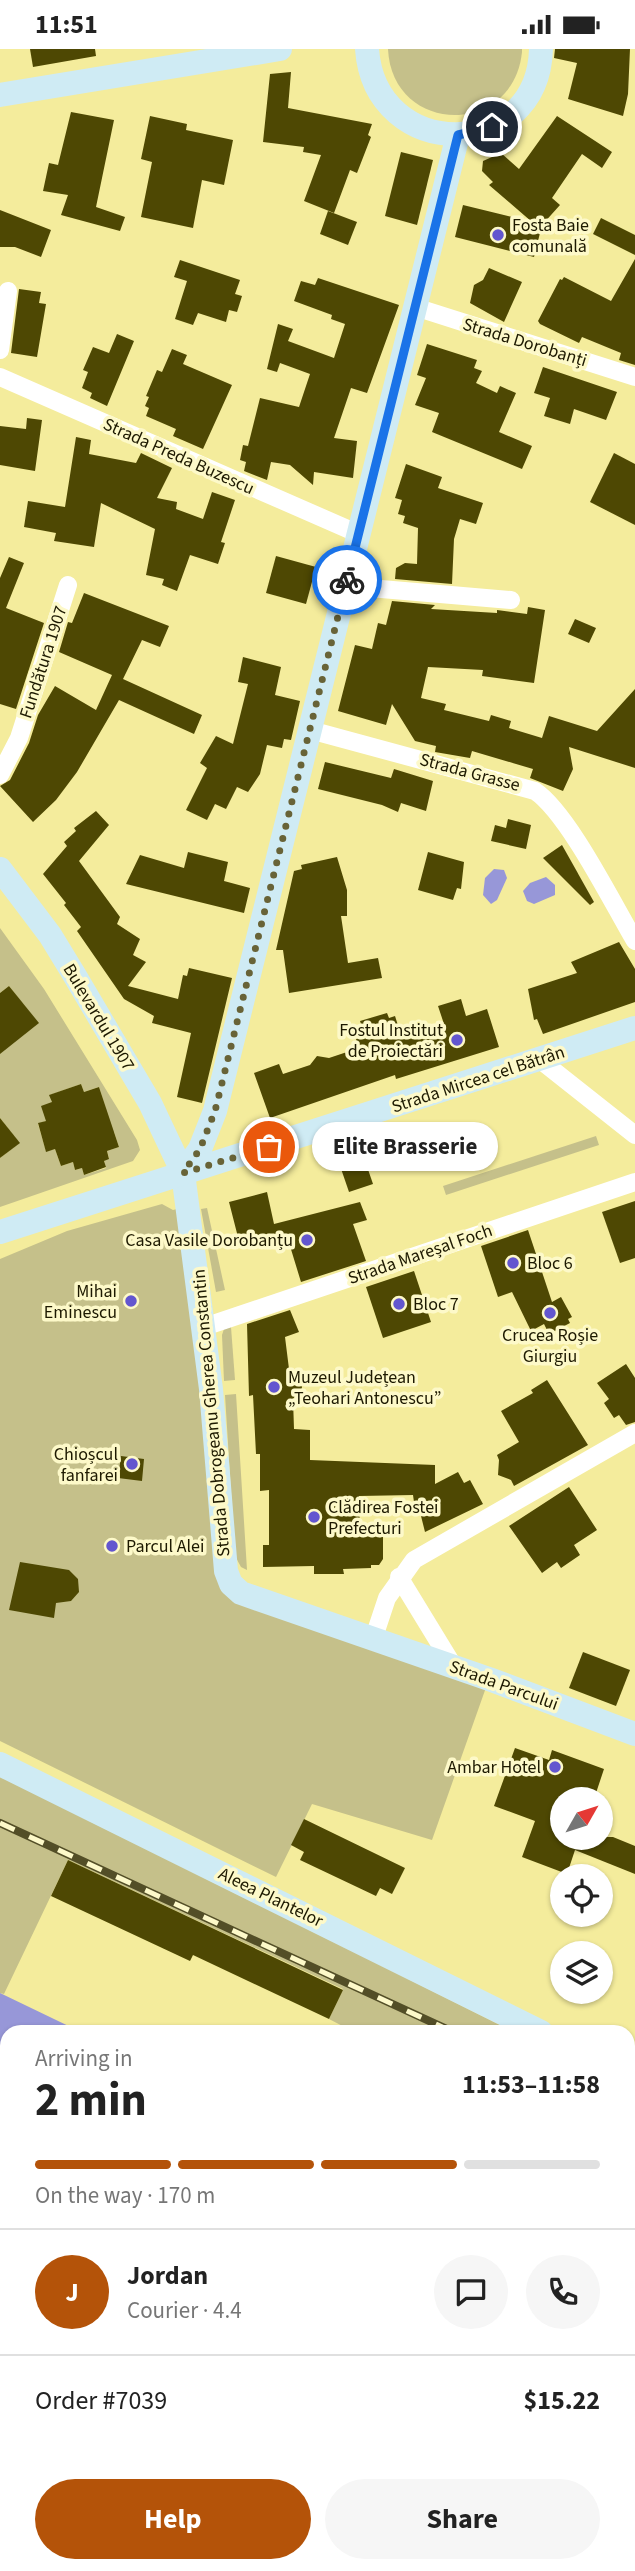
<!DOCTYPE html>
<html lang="en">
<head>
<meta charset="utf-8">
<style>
	body { margin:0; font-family:"Source Sans 3",sans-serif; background:#f6f6f6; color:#222; height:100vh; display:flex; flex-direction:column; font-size:26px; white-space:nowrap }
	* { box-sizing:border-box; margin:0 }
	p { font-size:23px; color:#767676 }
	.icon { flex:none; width:38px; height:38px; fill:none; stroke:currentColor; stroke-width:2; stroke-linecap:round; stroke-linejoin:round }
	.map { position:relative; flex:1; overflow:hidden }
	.drawer { position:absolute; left:0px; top:1976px; width:635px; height:548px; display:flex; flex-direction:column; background:#fff; border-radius:21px 21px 0 0; box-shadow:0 2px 5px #0004 }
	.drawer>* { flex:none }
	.needle { width:46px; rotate:51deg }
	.buttons { position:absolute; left:550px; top:1738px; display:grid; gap:14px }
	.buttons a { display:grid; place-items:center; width:63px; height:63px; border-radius:50%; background:#fff; box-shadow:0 2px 5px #0004; font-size:35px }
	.pin { position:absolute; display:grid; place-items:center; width:60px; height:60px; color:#fff; margin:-30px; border:4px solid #fff; border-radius:50%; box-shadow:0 2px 7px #0007 }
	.courier { position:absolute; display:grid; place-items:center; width:70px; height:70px; margin:-35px; border:5px solid #1a73e8; border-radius:50%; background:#fff; color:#222; box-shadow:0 2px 9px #0007 }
	.bubble { position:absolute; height:49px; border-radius:24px; background:#fff; box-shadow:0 2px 5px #0004; font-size:23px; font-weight:700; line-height:49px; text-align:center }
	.headline em { font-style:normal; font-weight:700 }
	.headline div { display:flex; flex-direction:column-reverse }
	.headline { display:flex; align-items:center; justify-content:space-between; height:119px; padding:0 35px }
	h1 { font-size:46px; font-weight:700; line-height:52px }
	.bar { display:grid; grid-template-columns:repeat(4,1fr); gap:10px 7px; align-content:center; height:84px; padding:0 35px }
	.bar i { height:9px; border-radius:5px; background:#e0e0e0 }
	.bar .selected { background:#b45309 }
	.bar p { grid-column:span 4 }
	.line { display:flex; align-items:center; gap:18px; padding:0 35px; border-top:2px solid #e0e0e0 }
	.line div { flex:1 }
	.round { display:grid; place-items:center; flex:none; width:74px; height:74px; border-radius:37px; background:#f6f6f6 }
	.cta { display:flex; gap:14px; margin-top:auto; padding:14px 35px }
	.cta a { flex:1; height:80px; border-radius:42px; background:#b45309; color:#fff; font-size:28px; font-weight:700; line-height:80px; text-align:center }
	.cta a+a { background:#f6f6f6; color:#222 }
	.status { display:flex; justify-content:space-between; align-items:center; height:49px; padding:0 35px; background:#fff; direction:ltr }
	.status svg { height:19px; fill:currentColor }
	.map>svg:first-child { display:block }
</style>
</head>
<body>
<div class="status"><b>11:51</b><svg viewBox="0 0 49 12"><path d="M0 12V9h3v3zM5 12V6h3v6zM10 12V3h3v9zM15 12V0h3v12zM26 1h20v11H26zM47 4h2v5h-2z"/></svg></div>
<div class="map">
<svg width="635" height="2522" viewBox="0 0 635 2522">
	<rect width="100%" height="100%" fill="#f4ec9c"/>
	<g fill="#c5c08a" fill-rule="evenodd">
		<path d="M388,0H522V3C513,89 392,86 388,0Z"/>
		<path d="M0,879L44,940L137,1091L140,1101L133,1112L0,1158V1109L19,1094L0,1069V999L38,974L9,937L0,944ZM81,1035L84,1043L99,1038L106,1060L97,1063L105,1086L114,1083L119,1098L107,1102L109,1109L104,1112L106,1119L84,1126L82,1119L75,1121L73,1113L61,1117L55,1100L46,1102L38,1075L46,1072L52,1053L50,1046Z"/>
		<path d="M596,1087L599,1096L446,1146L443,1137Z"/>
		<path d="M162,1155L173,1161L189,1157L231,1535L489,1630L432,1791L312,1755L276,1828L0,1692V1210L67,1182Z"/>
		<path d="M207,1159L225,1241L216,1243L201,1160Z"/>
		<path d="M231,1278L235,1331L224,1332L222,1286L224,1280Z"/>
		<path d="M236,1345L247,1521L241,1518L235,1507L225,1346Z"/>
		<path d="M0,1725L514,1983H354L329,1970L343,1940L68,1811L4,1945L0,1944Z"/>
		<path d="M628,2035L635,2038V2091L628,2106Z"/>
		<path d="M0,2264L7,2268V2490L0,2487Z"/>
		<path d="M485,2516L496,2522H68L57,2517Z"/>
	</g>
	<g fill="#9797d8">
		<path d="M494,820L504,821L507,829L497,851L491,855L483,846L485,829Z"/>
		<path d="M546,828L555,836V846L534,855L527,852L523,842L530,834Z"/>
		<path d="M0,1944L81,1983H7V2268L0,2264Z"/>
		<path d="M628,2246L635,2249V2522H496L485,2517L628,2516Z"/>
	</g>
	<g fill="#4e4803">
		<path d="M30,0H95L96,7L33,18Z"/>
		<path d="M555,0H630L628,45L623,67L568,50L577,14L554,9Z"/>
		<path d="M291,23L288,59L372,75L368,86L371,88L357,124L350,121L334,164L304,152L321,106L303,103L304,98L263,93L270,25Z"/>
		<path d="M71,63L114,71L96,158L125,168L120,182L61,166L68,146L43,142L49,114L58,116Z"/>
		<path d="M150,67L187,75L186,81L233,91L224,136L202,131L193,179L141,168L152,113L141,110Z"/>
		<path d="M557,67L612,103L602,119L582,105L552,149L560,156L542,176L534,208L455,188L463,156L532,173L489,136L493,133L482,122L483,112L501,104L519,120Z"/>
		<path d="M401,103L433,111L417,176L385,167Z"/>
		<path d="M0,161L51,181L41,208L15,198H0Z"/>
		<path d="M328,162L357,173L348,196L320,185Z"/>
		<path d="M601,169L635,186V206L593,185Z"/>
		<path d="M635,210V316L619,311L621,304L582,288L579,294L540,275L538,272L560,230L562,231L564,228L611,252Z"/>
		<path d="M180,211L240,231L235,245L242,247L237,263L229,261L226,273L198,264L193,276L175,270L187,232L174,228Z"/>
		<path d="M489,219L522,233L504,273L470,254L474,236L483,231Z"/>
		<path d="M318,229L399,256L367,344L351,339L334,389L357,392L353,429L314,423L313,436L290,416L271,413L267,431L244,422L246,413L240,411L243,396L248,397L260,349L299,358L310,325L280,314L277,323L267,320L278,275L293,280L288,292L334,309L345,275L331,270L332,266L294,252L301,232L315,236Z"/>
		<path d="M19,240L41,243L39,254L46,255L37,308L11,304Z"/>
		<path d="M117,285L134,292L107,357L90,349L92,344L82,339L88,323L83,321L93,298L109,304Z"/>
		<path d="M427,295L477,311L474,319L482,322L476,334L497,344L500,337L516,344L499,383L532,397L522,420L432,383L439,364L415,356L426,329L417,326Z"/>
		<path d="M172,300L187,306L183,315L232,336L203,400L173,387L176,380L146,367L149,359L145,357L149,348L146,347L157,321L162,323Z"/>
		<path d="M543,318L617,343L606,371L574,360L570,375L544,367L550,349L534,344Z"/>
		<path d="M27,369L42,371L35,422L0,416V377L26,380Z"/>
		<path d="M76,388L91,391L89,405L136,414L141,404L172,419L157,449L177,453L176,460L203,470L212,443L235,451L221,493L225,494L218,515L190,506L177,542L162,536L164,530L146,526L155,480L101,454L94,498L54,492L56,484L24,478L28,452L65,458Z"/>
		<path d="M614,404L635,415V476L590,453Z"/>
		<path d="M406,415L442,428L438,439L483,454L476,475L460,470L454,490L452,535L395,530L396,519L405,514L417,515L418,479L403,474L405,467L398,465L402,451L395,449Z"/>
		<path d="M276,507L316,518L306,555L266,544Z"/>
		<path d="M9,508L24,514L6,559L44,574L16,660L0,655V529Z"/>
		<path d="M84,544L169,577L160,598L142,591L123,630L202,666L194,685L119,651L77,723L56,751L33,773L0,737L10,731L29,694L38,666L55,637L96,661L112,626L59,603L68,573L72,574Z"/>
		<path d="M392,552L435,556L431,560L497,564V561L527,565L528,558L545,561L534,634L482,627L483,621L428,618L421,649L446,655L444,661L489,672L491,666L511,672L509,679L542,689L549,667L597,682L635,640V719L569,698L573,720L563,742L530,729L533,720L472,702L470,709L435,703L436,697L415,692L392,655L386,676L338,662L355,596L372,600L378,574L386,576Z"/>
		<path d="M575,570L596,579L589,594L568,585Z"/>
		<path d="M243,608L281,618L275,646L300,652L291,691L284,690L282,699L267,696L260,725L248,743L237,738L226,760L215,755L207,771L186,761L207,719L200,714L216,687L233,695L248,635L238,633Z"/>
		<path d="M325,713L391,729L394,720L433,732L426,762L401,754L398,763L382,756L318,740Z"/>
		<path d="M96,762L109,776L79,812L120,868L117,875L140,890L133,906L146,913L128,937L178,950L183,926L187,927L189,919L232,929L202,1054L177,1048L191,984L152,974L154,967L124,950L77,882L81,878L64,856L66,854L43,825L67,797L64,793L76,782L74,779Z"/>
		<path d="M508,770L531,776L526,800L491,792L495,776L506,779Z"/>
		<path d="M562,796L594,853L590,856L543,809Z"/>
		<path d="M188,803L228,813L224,832L250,839L244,864L126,835L140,806L184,819Z"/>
		<path d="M428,803L464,813L461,840L457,839L453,851L418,841Z"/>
		<path d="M337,808L347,841V867H341L348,914L378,909L382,929L289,944L283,901H276L294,822L302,820L301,816Z"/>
		<path d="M619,893L635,920V953L543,985L537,970L534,971L528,940L577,924L571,913Z"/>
		<path d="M9,937L39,974L0,1005V944Z"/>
		<path d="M461,950L466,967L487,960L499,998L396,1030L395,1026L270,1069L254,1024L279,1015L283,1025L310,1016L317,1007L329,1009L359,999L356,990L365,987L360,972L387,964L389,969L395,967L402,989L444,975L438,957Z"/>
		<path d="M81,1035L84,1043L99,1038L119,1098L107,1102L109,1110L104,1112L106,1118L84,1126L82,1119L75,1121L73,1113L61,1117L55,1100L46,1103L38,1074L46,1072L41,1057L52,1053L49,1046Z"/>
		<path d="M0,1069L20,1094L0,1109Z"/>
		<path d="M362,1103L373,1135L349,1143L338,1111Z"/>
		<path d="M267,1143L274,1175L360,1153L367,1171L353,1175L366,1212L301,1233L290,1197L287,1198L285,1189L274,1193L272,1188L240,1196L229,1153Z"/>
		<path d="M635,1152V1209L620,1214L602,1163Z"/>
		<path d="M528,1181L552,1253L561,1248L572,1268L568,1270L570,1274L549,1285L544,1275L531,1282L512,1243L498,1248L481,1197Z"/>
		<path d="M414,1222L431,1273L383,1289L366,1238Z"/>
		<path d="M290,1261L299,1283L285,1288L289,1320L300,1330L302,1339L293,1350L294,1380L310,1381V1411L435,1416V1435L458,1423L464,1434L470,1431L483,1455L425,1483L419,1459L415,1460L413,1446L359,1447L360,1487H383V1510L379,1516H371V1519L343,1520L344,1525H314V1517L263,1518V1496H269V1441L260,1442V1405H256L253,1346L249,1347L247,1275Z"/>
		<path d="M626,1315L635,1329V1373L626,1376L619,1366L614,1369L604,1354L609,1350L597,1334Z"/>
		<path d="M547,1331L588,1396L514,1437L511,1431L498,1426L499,1411L497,1406L519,1393L501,1362L533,1344L531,1341Z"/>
		<path d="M121,1407L144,1410L142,1432L118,1429Z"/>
		<path d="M569,1438L597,1481L574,1496L580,1506L561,1519L557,1513L542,1524L509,1477Z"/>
		<path d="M20,1513L69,1521L78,1530L79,1543L71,1552L56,1554L54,1569L9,1561Z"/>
		<path d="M583,1603L630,1621L616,1657L569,1639Z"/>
		<path d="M515,1699L549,1711L552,1701L604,1720L594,1750H562V1788H613L635,1797V1825L575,1801L567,1825L522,1808L535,1772L494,1757Z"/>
		<path d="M304,1770L405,1819L392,1845L380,1839L376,1847L300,1811L304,1803L291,1796Z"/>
		<path d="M68,1811L343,1941L329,1970L193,1906L190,1912L51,1847Z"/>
	</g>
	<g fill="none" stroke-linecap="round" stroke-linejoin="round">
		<g stroke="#fff" stroke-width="18">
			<path d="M415,258L635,328"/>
			<path d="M0,301L8,242"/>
			<path d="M0,328L359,485"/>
			<path d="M346,537L511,551"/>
			<path d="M310,681L535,742C568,764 613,855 635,892"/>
			<path d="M0,726L19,689L68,536"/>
			<path d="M539,1010L635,1086"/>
			<path d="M204,1278L635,1133"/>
			<path d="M399,1528L454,1618"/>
			<path d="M373,1591L387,1549L414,1511L635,1384"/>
		</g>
		<g stroke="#cfebf4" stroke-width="24">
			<path d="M367,0C375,114 538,113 541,0"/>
			<path d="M0,46L280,0"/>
			<path d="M0,820L50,886L75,927L150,1054L183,1124L211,1340L226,1522L231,1535L241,1544L489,1630L635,1685"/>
			<path d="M183,1124L200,1100L215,1062L458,86"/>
			<path d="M0,1183L635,979"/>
			<path d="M0,1715L541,1983"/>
			<path d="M628,2025L635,2029"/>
		</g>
		<defs>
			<g id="rail">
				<path d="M0,1774L453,1983"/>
				<path d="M628,2055L635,2058"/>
			</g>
		</defs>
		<use href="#rail" stroke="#534e27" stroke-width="8"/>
		<use href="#rail" stroke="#fdf9c9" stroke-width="5" stroke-dasharray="16" stroke-linecap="butt"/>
	</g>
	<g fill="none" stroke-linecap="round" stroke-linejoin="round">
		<path stroke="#686337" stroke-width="7" stroke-dasharray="0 12.6" d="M269,1098L183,1124L200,1100L215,1062L347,531"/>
		<path stroke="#1a73e8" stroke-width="9" d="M347,531L458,86L492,78"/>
	</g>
	<g fill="#6356cf" stroke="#fdf9c9" stroke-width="2.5">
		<circle cx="498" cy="186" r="7"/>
		<circle cx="457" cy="991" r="7"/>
		<circle cx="307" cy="1191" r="7"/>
		<circle cx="513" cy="1214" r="7"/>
		<circle cx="131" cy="1252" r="7"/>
		<circle cx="399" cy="1255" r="7"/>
		<circle cx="550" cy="1264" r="7"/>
		<circle cx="274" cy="1338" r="7"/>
		<circle cx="132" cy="1415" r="7"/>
		<circle cx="314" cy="1468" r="7"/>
		<circle cx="112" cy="1497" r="7"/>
		<circle cx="555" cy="1718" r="7"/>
	</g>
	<g text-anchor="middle" stroke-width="7" stroke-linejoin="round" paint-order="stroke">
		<g font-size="18" fill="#1d1900" stroke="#fdf9c9" text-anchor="start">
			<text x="512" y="182">Fosta Baie<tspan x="512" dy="21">comunală</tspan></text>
			<text x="443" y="987" text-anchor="end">Fostul Institut<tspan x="443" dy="21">de Proiectări</tspan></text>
			<text x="293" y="1197" text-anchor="end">Casa Vasile Dorobanțu</text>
			<text x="527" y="1220">Bloc 6</text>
			<text x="117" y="1248" text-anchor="end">Mihai<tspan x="117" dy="21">Eminescu</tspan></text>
			<text x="413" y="1261">Bloc 7</text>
			<text x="550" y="1292" text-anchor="middle">Crucea Roșie<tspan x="550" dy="21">Giurgiu</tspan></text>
			<text x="288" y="1334">Muzeul Județean<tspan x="288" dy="21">„Teohari Antonescu”</tspan></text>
			<text x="118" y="1411" text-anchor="end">Chioșcul<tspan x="118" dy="21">fanfarei</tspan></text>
			<text x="328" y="1464">Clădirea Fostei<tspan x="328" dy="21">Prefecturi</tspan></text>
			<text x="126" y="1503">Parcul Alei</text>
			<text x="541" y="1724" text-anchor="end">Ambar Hotel</text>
		</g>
		<g font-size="18" fill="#1d1900" stroke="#fdf9c9">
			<text transform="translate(525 293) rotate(17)" y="6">Strada Dorobanți</text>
			<text transform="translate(179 407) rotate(24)" y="6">Strada Preda Buzescu</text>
			<text transform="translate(43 613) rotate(-72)" y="6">Fundătura 1907</text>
			<text transform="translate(470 723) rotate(15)" y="6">Strada Grasse</text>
			<text transform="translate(99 968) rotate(59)" y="6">Bulevardul 1907</text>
			<text transform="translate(478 1030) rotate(-18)" y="6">Strada Mircea cel Bătrân</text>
			<text transform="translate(420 1205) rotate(-19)" y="6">Strada Mareșal Foch</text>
			<text transform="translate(211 1364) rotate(-95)" y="6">Strada Dobrogeanu Gherea Constantin</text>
			<text transform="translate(504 1636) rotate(20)" y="6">Strada Parcului</text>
			<text transform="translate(271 1848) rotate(26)" y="6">Aleea Plantelor</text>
		</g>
	</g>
</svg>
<div class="buttons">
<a><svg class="needle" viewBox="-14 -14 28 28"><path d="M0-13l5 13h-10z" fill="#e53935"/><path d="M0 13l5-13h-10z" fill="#767676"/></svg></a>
<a><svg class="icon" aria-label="locate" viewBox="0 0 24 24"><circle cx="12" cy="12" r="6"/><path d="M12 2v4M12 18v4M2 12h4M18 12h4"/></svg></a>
<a><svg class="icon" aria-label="layers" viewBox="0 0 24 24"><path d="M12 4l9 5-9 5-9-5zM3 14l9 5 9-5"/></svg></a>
</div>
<div class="pin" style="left:269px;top:1098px;background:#ea580c"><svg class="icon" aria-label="bag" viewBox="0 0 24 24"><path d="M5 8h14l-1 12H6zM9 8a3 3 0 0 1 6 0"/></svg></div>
<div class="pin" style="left:492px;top:78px;background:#1f2937"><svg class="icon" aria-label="home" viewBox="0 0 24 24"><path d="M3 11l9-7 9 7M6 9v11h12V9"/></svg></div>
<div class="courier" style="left:347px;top:531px"><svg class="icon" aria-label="bike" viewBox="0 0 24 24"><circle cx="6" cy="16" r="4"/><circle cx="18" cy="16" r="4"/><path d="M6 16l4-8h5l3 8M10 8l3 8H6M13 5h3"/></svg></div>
<div class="bubble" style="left:312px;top:1073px;width:186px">Elite Brasserie</div>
<section class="drawer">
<div class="headline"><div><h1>2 min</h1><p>Arriving in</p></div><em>11:53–11:58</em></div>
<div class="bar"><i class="selected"></i><i class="selected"></i><i class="selected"></i><i></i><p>On the way · 170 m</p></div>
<div class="line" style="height:126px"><b class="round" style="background:#b45309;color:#fff">J</b><div><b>Jordan</b><p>Courier · 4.4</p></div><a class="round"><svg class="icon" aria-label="chat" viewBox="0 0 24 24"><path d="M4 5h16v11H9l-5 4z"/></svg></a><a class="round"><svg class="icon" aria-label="phone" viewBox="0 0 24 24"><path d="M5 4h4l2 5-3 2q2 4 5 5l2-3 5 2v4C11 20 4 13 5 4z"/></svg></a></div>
<div class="line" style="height:91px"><div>Order #7039</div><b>$15.22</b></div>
<div class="cta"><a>Help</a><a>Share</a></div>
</section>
</div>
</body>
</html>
